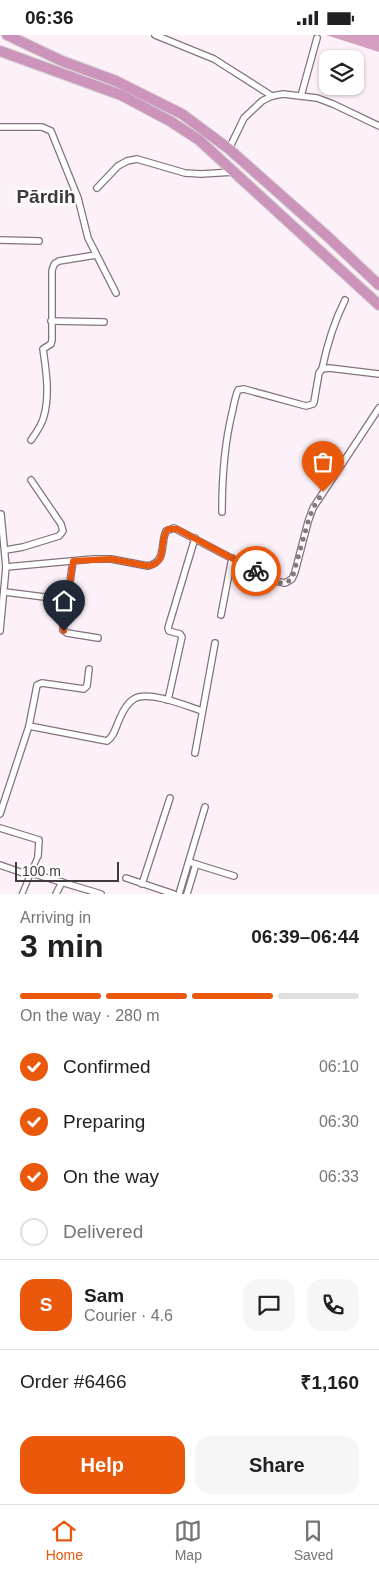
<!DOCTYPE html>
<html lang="en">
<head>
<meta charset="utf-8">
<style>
	body { margin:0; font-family:Arial,sans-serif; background:#f6f6f6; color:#202124; height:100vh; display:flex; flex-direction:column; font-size:19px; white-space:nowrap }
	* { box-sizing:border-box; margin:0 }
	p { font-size:16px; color:#757577 }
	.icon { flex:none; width:28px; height:28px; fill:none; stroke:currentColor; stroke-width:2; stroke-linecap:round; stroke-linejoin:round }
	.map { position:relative; height:859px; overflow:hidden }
	.drawer { display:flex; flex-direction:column; background:#fff; flex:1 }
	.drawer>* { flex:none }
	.buttons { position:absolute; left:319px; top:15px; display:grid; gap:10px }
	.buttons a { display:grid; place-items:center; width:45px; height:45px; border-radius:10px; background:#fff; box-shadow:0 1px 4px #0004; font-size:25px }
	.scale { position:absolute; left:15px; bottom:12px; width:104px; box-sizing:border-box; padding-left:5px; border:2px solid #41393e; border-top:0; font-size:14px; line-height:18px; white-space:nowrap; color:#41393e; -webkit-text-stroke:4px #fff; paint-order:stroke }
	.pin { position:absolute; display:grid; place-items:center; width:42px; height:42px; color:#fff; margin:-51px -21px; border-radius:50% 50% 50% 0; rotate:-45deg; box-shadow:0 0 5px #0007 }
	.pin .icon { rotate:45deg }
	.courier { position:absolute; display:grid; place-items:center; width:50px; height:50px; margin:-25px; border:4px solid #ea580c; border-radius:50%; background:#fff; color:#222; box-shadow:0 1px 6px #0007 }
	.summary em { font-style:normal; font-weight:700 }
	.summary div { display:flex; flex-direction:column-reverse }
	.summary { display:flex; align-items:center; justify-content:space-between; height:85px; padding:0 20px }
	h1 { font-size:32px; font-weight:700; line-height:38px }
	.bar { display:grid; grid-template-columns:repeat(4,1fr); gap:8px 5px; align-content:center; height:60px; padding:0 20px }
	.bar i { height:6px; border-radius:4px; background:#e0e0e0 }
	.bar .on { background:#ea580c }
	.bar p { grid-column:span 4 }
	.line { display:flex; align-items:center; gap:12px; padding:0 20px; border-top:1px solid #e0e0e0 }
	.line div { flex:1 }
	.round { display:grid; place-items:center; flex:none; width:52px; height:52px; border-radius:15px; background:#f6f6f6 }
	ol { padding:0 20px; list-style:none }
	li { display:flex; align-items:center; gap:15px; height:55px }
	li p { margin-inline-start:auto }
	li .icon { padding:5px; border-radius:50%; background:#ea580c; color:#fff; stroke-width:4 }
	li:last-child { color:#757577 }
	li i { width:28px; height:28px; border:2px solid #e0e0e0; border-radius:50% }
	.primary-button { display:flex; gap:10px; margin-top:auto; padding:10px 20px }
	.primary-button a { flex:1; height:58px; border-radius:15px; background:#ea580c; color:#fff; font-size:20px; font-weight:700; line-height:58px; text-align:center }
	.primary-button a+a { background:#f6f6f6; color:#202124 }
	.status { display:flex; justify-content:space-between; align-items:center; height:35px; padding:0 25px; background:#fff; direction:ltr }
	.status svg { height:14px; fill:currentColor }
	.menu { display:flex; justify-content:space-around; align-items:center; height:70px; border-top:1px solid #e0e0e0; background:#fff; font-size:14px; color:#757577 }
	.menu a { display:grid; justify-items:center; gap:2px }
	.menu .on { color:#ea580c }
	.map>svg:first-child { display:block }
</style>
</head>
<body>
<div class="status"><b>06:36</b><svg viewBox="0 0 49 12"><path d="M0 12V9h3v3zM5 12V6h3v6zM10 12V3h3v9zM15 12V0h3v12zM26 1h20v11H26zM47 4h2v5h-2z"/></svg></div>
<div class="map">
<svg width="379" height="859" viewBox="0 0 379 859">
	<rect width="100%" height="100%" fill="#fdf1f9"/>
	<path fill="#d49ec1" d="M326,0H379V17Z"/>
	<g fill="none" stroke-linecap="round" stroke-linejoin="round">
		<defs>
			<path id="pedestrian" d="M22,859L38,821"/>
			<g id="minor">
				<path d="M155,0L214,24L272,61"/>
				<path d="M301,61L317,3"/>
				<path d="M0,92H42L51,96L78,163L88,203L116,258"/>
				<path d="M229,114L244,83L262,66L272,61L283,59L317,63L333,69L379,91"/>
				<path d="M97,153L118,131L127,126L137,124L185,138L201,139L234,137"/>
				<path d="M0,205L39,206"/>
				<path d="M51,286L104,287"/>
				<path d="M322,334C327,310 334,287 345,265"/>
				<path d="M31,405C36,398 42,390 44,381C50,359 46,335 43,314L51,309L52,305V236C53,231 54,228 59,226L96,220"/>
				<path d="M222,477C222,443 224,411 232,378C234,370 235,362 238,355L244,354L306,371L313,369L314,367L319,338L322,334L329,333L379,339"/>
				<path d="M6,515L23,512L59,501L63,496L61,489L31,445"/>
				<path d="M73,526L63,595L67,598L98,603"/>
				<path d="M6,532L93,524H111L148,531C167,527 160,509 166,496L174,493L275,546L285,548L292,544L295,537L308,487L313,473L379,373"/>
				<path d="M5,557L68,565"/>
				<path d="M221,580L232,523"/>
				<path d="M0,596L6,532L1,479"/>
				<path d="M168,665L182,602L180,599L169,596L168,593L195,503"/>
				<path d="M29,691L37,650L42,648L84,654L87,651L89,634"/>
				<path d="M195,718L215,608"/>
				<path d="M0,779L29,691L107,706C114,702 116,691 120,683C123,676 127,668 134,664C148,655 187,671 202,676"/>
				<path d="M0,793L39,805L38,821"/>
				<path d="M189,827L234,841"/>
				<path d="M0,830L23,838"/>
				<path d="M31,838L101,859"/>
				<path d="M126,843L174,859"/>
				<path d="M142,849L170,763"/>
				<path d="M56,859L62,847"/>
				<path d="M179,859L205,772"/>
				<path d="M187,859L196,829"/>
			</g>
			<g id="trunk">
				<path d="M7,0L62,26L116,46L182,79L229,114L326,200L379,250"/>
				<path d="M0,16L121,60L170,86L199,105L379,270"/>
			</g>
		</defs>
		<use href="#pedestrian" stroke="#83727d" stroke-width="7"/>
		<use href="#minor" stroke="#83727d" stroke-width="8"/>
		<use href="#trunk" stroke="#d5d3d5" stroke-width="12"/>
		<use href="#pedestrian" stroke="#fff" stroke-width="4.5"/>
		<use href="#minor" stroke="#fff" stroke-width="5.5"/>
		<use href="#trunk" stroke="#cc94ba" stroke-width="10"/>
	</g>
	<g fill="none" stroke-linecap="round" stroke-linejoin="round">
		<path stroke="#83797f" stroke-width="5" stroke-dasharray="0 9" d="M256,536L281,548H285L292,544L308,487L313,473L323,457"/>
		<path stroke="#ea580c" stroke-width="6" d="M64,596L62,591L68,564L73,526L111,524L148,531C170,527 157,506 168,494H177L256,536"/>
	</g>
	<g text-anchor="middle" stroke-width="4.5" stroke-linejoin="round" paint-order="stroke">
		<g font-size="19" font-weight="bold" fill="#41393e" stroke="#fff">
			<text x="46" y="168">Pārdih</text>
		</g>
	</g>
</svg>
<div class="buttons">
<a><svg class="icon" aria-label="layers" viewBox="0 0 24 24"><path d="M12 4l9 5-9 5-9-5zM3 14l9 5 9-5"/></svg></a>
</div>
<div class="scale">100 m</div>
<div class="pin" style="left:323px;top:457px;background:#ea580c"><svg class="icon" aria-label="bag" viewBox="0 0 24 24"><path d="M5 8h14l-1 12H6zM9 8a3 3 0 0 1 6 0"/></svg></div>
<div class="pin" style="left:64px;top:596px;background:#1f2937"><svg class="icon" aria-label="home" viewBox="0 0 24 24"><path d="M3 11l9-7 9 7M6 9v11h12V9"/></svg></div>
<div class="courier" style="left:256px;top:536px"><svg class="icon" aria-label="bike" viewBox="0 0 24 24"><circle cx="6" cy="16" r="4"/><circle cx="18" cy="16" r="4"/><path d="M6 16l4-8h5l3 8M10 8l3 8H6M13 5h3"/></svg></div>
</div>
<section class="drawer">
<div class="summary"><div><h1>3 min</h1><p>Arriving in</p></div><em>06:39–06:44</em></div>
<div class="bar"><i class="on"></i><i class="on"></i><i class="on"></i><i></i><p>On the way · 280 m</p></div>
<ol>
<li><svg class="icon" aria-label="check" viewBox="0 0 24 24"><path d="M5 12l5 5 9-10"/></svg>Confirmed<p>06:10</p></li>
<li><svg class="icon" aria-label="check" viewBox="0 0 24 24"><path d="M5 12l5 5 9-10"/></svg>Preparing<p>06:30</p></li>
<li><svg class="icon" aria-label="check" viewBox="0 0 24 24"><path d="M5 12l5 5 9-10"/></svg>On the way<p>06:33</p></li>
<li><i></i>Delivered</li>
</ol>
<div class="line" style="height:90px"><b class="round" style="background:#ea580c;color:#fff">S</b><div><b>Sam</b><p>Courier · 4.6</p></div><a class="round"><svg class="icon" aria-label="chat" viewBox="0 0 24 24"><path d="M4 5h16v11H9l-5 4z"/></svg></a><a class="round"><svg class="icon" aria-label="phone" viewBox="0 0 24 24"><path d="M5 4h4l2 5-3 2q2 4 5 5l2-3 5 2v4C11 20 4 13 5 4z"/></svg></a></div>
<div class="line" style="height:65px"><div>Order #6466</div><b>₹1,160</b></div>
<div class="primary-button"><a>Help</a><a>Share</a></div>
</section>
<nav class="menu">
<a class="on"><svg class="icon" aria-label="home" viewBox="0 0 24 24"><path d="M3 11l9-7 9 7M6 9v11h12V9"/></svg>Home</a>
<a><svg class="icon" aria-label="map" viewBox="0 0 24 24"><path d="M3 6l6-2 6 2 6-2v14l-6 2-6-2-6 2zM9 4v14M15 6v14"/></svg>Map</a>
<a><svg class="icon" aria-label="saved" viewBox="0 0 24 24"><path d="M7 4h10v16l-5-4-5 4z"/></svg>Saved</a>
</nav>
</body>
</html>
